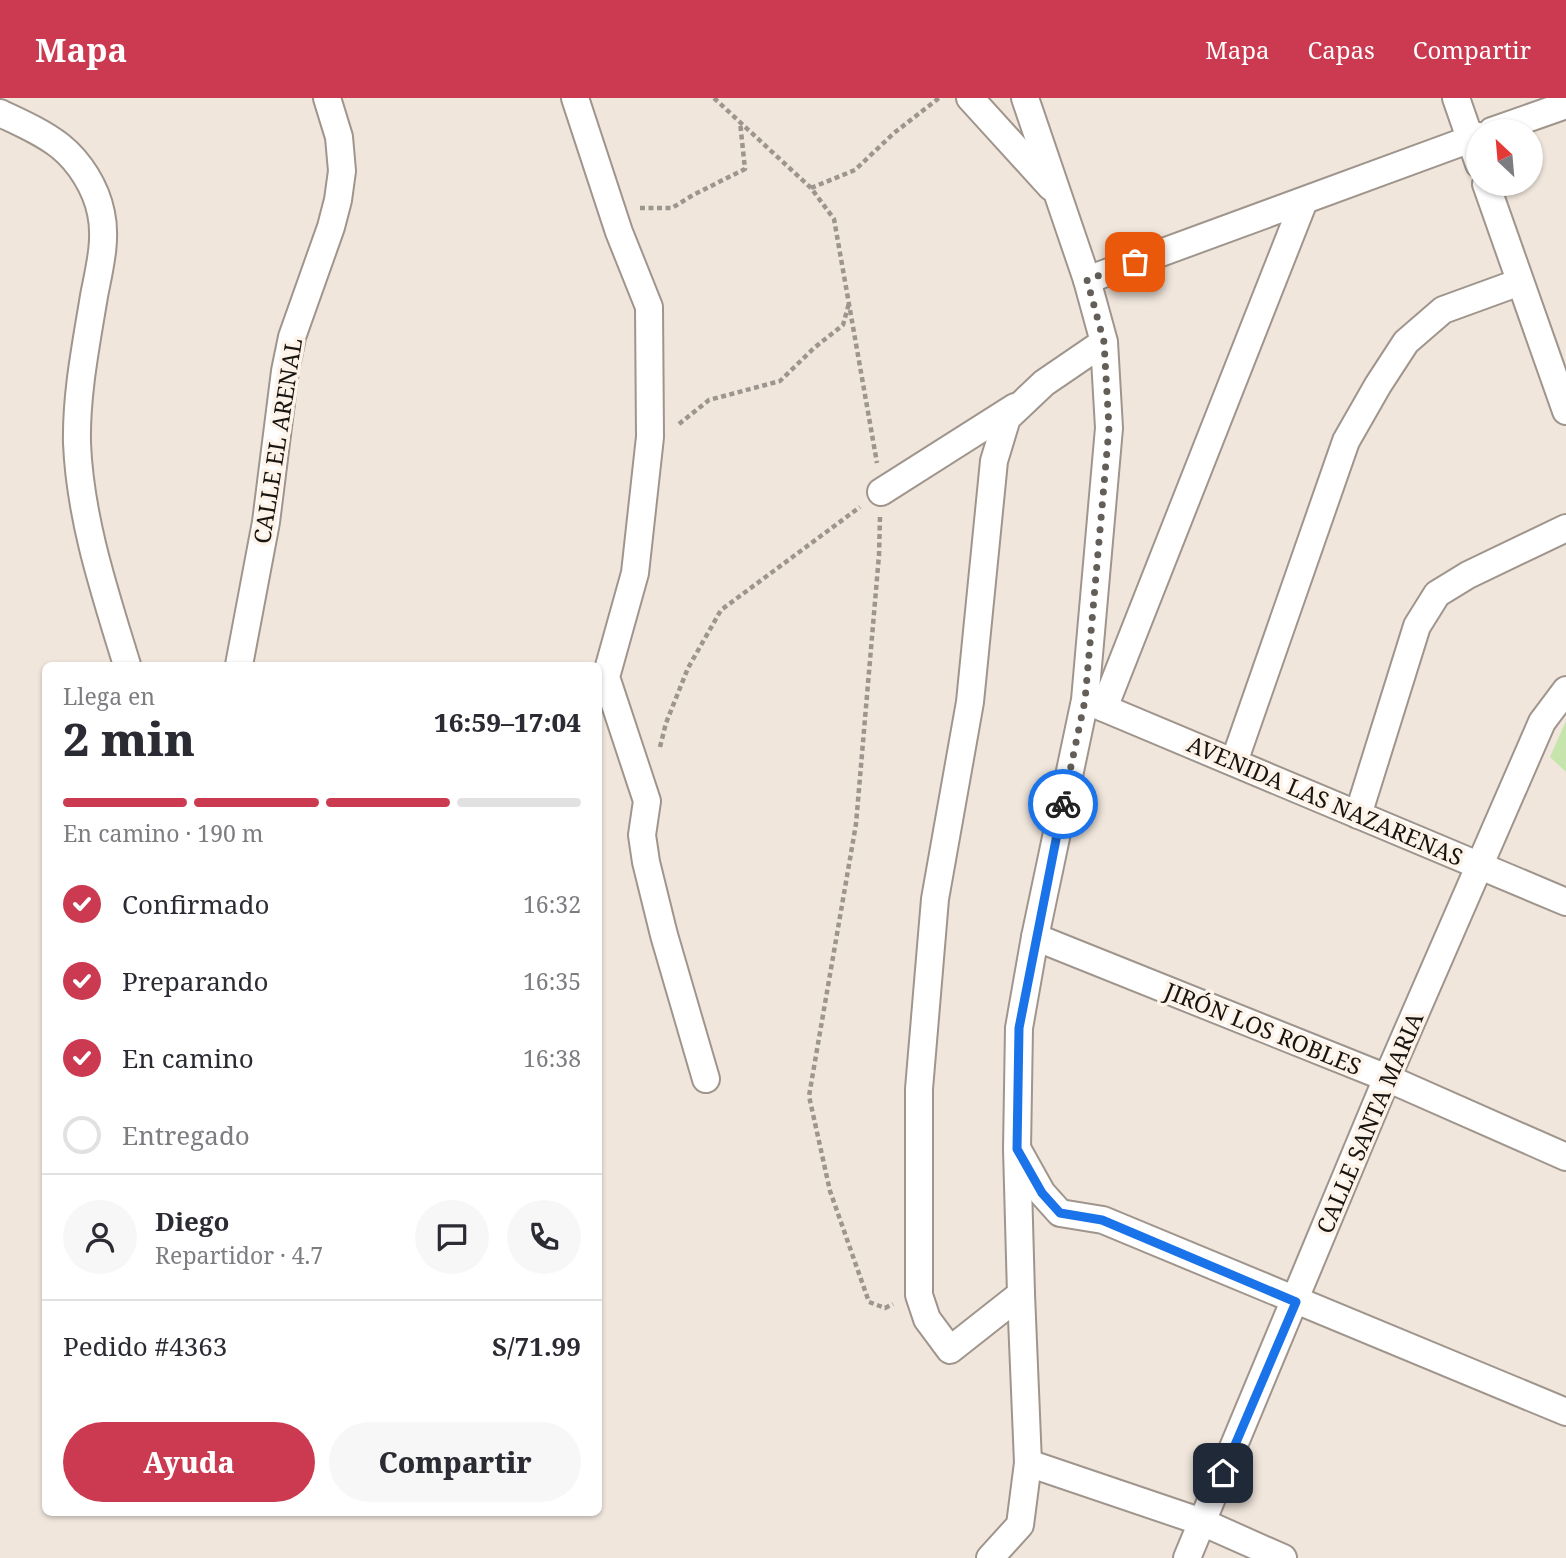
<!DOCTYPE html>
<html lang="es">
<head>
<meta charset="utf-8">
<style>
	body { margin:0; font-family:"Noto Serif",serif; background:#f7f7f7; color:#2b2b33; height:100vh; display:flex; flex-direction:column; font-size:26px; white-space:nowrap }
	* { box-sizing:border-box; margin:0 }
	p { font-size:23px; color:#7c7c81 }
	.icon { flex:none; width:38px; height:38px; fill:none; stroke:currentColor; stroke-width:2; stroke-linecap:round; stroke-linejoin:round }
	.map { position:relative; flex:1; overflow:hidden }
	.details { position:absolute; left:42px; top:564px; width:560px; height:854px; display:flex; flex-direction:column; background:#fff; border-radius:10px; box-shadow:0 2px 5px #0004 }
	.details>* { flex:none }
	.needle { width:46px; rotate:334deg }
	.tools { position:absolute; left:1466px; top:21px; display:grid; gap:14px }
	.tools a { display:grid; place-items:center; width:77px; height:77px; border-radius:50%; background:#fff; box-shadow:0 2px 5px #0004; font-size:35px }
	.pin { position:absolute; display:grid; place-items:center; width:60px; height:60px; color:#fff; margin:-30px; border-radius:14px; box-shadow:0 4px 10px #0006 }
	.courier { position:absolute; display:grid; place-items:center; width:70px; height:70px; margin:-35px; border:5px solid #1a73e8; border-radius:50%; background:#fff; color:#222; box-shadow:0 2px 9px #0007 }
	.head em { font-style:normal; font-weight:800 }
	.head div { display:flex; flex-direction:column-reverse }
	.head { display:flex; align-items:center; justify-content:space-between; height:119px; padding:0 21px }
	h1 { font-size:46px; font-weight:800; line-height:52px }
	.bar { display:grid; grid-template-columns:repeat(4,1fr); gap:10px 7px; align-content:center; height:84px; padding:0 21px }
	.bar i { height:9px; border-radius:5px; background:#e1e1e2 }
	.bar .on { background:#cb3a50 }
	.bar p { grid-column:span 4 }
	.line { display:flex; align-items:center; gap:18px; padding:0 21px; border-top:2px solid #e1e1e2 }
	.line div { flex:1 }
	.round { display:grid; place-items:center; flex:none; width:74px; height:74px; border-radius:37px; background:#f7f7f7 }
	ol { padding:0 21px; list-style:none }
	li { display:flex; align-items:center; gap:21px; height:77px }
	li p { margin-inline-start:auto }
	li .icon { padding:7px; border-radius:50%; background:#cb3a50; color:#fff; stroke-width:4 }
	li:last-child { color:#7c7c81 }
	li i { width:38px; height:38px; border:4px solid #e1e1e2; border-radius:50% }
	.button { display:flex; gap:14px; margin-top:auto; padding:14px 21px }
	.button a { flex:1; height:80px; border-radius:42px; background:#cb3a50; color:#fff; font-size:28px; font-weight:800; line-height:80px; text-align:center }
	.button a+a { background:#f7f7f7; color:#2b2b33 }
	header { display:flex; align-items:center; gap:42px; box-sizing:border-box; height:98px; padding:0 35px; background:#cb3a50; color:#fff }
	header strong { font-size:33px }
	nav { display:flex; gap:38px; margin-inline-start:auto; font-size:24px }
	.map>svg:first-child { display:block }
</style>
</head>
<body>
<header>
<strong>Mapa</strong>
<nav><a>Mapa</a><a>Capas</a><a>Compartir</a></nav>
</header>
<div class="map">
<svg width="1566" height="1460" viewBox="0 0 1566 1460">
	<rect width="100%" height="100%" fill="#f0e6dc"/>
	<path fill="#c6e5ac" d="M1566,623V674L1550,659Z"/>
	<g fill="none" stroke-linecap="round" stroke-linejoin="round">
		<defs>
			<g id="street">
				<path d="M575,0L619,134L649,209L650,339L635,475L606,579L647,703L642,737L646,764L664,837L706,981"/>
				<path d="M970,0L1051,89"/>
				<path d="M1025,0L1087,182L1104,244L1109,330L1085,602L1035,839L1019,930L1017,1051L1021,1196L950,1252L927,1221L919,1197V991L935,801L970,604L994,363L1007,320L1044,285L1104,244"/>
				<path d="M1456,0L1479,66"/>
				<path d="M0,15C21,25 42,34 60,48C80,64 96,90 101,115C107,142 99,172 94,198C86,247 76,296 77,345C80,421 105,495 127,567"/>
				<path d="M1492,33L1566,7"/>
				<path d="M1486,86L1566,313"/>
				<path d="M1087,182L1479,38"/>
				<path d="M881,394L1015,309"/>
				<path d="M239,567L266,424L285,273L292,239L331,129L338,102L342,73L339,39L327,0"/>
				<path d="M1087,603L1566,804"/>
				<path d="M1104,610L1304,103"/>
				<path d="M1234,664L1346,343L1378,287L1406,244L1443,212L1520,184"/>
				<path d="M1358,717L1417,528L1437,496L1468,477L1566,430"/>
				<path d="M1035,839L1387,980L1566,1059"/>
				<path d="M1018,1052L1042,1095L1060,1115L1103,1122L1566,1314"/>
				<path d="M1028,1365L1202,1424L1283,1460"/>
				<path d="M990,1460L1020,1427L1028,1365L1021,1196"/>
				<path d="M1187,1460L1387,980L1542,624L1566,592"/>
			</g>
		</defs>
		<use href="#street" stroke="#9f958c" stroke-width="30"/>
		<g stroke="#9d968e" stroke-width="4.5" stroke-dasharray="5 3.5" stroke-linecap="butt">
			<path d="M714,0L811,90L834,121L877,365"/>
			<path d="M811,90L855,72L894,35L939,0"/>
			<path d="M640,110H672L693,97L745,71L740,24"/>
			<path d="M679,326L709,302L780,283L814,250L843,227L849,205"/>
			<path d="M880,419L879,457L856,726L809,998L830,1093L869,1204L885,1210L893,1206"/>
			<path d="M660,649L666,625L688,570L721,512L860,409"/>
		</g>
		<use href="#street" stroke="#fff" stroke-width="26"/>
	</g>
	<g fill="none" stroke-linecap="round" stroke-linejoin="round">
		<path stroke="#645e58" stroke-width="7" stroke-dasharray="0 12.6" d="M1063,706L1085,602L1109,330L1104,244L1087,182L1135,164"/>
		<path stroke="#1a73e8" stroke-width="9" d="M1063,706L1019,930L1017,1051L1042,1095L1060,1115L1102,1122L1296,1204L1223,1375"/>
	</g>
	<g text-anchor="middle" stroke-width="7" stroke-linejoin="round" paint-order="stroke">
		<g font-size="23" fill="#181511" stroke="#fdf3e9">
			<text transform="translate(278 343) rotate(-81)" y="8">CALLE EL ARENAL</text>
			<text transform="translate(1325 703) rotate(23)" y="8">AVENIDA LAS NAZARENAS</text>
			<text transform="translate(1263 931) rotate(22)" y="8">JIRÓN LOS ROBLES</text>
			<text transform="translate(1370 1025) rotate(-67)" y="8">CALLE SANTA MARIA</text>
		</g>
	</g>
</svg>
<div class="tools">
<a><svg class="needle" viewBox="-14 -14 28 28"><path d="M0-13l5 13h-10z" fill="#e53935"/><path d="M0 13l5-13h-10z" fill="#7c7c81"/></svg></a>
</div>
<div class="pin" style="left:1135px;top:164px;background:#ea580c"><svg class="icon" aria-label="bag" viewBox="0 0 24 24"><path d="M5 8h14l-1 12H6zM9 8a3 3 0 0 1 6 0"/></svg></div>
<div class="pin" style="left:1223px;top:1375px;background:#1f2937"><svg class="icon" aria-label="home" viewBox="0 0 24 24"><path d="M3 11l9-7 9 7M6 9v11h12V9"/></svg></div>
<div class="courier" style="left:1063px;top:706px"><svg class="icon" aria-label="bike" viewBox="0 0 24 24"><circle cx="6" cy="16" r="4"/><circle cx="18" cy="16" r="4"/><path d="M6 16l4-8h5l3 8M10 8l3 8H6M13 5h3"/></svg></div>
<section class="details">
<div class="head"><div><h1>2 min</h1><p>Llega en</p></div><em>16:59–17:04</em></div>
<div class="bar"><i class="on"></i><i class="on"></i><i class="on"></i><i></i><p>En camino · 190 m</p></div>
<ol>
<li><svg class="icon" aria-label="check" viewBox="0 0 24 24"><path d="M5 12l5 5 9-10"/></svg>Confirmado<p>16:32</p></li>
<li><svg class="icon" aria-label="check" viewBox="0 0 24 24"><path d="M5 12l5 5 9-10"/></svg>Preparando<p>16:35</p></li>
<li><svg class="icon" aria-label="check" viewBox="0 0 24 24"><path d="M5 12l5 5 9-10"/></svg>En camino<p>16:38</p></li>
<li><i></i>Entregado</li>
</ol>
<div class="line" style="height:126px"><a class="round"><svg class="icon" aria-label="person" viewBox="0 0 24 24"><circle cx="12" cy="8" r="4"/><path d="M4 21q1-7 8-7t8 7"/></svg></a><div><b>Diego</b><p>Repartidor · 4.7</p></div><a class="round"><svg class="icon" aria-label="chat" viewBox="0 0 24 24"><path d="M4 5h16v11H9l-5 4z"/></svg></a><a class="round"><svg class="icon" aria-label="phone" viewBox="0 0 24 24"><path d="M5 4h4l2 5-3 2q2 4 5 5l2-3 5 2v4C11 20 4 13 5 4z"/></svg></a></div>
<div class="line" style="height:91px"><div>Pedido #4363</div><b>S/71.99</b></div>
<div class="button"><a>Ayuda</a><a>Compartir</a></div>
</section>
</div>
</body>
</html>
